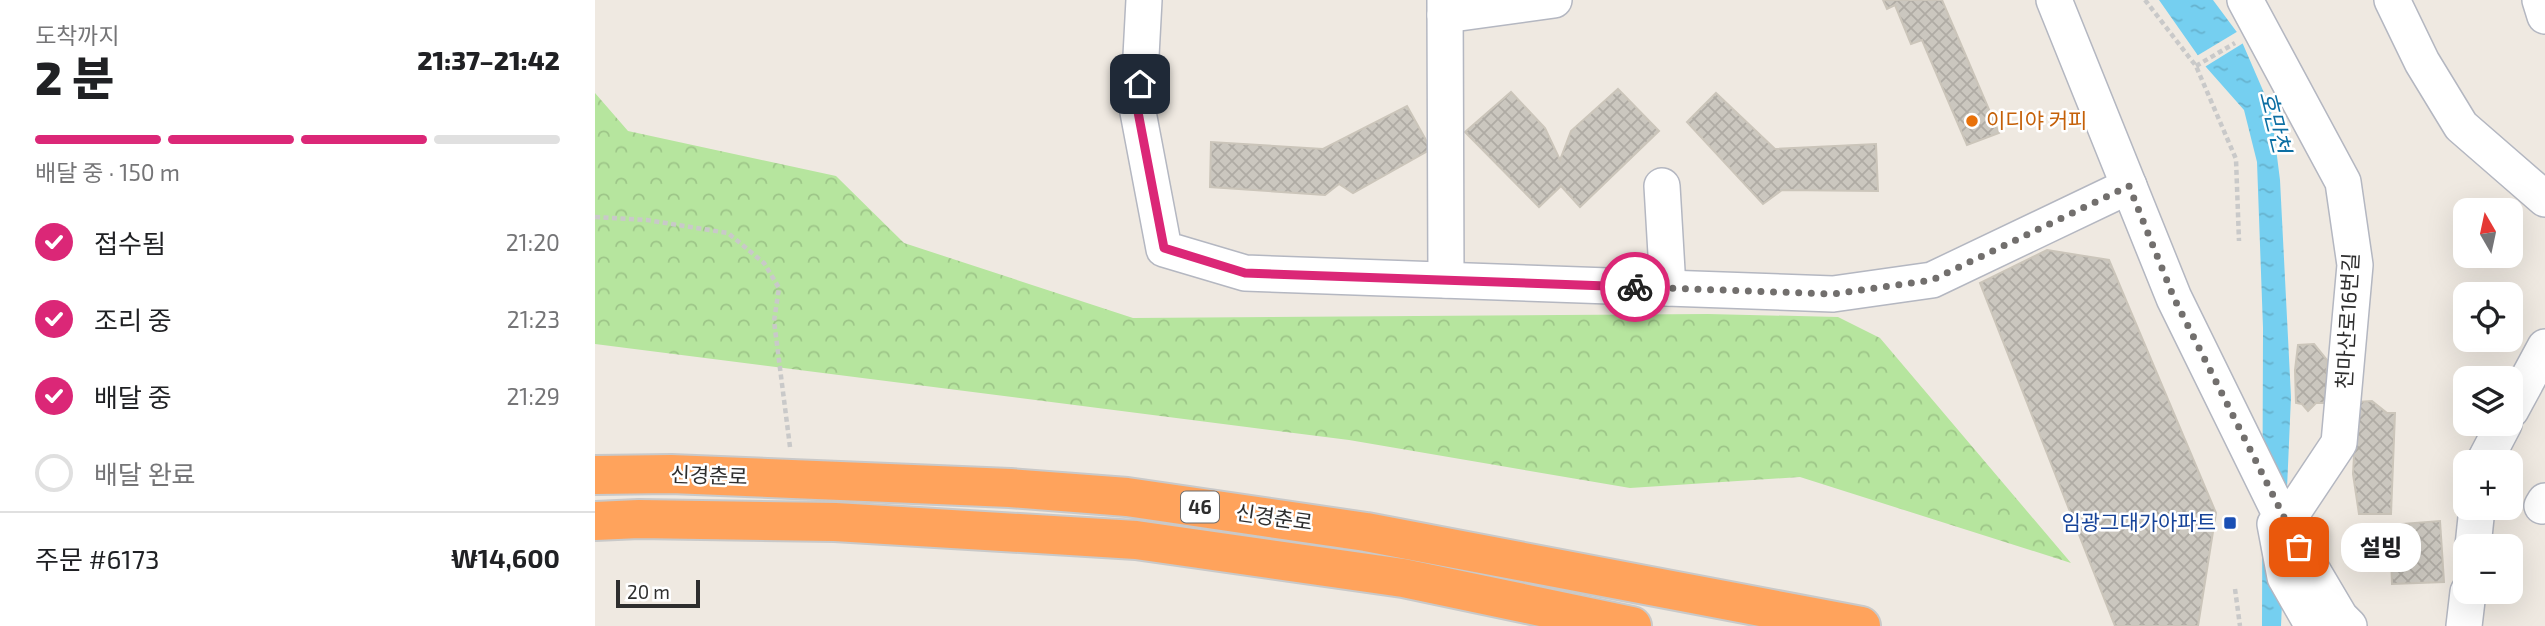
<!DOCTYPE html>
<html lang="ko">
<head>
<meta charset="utf-8">
<style>
	body { margin:0; font-family:"Exo 2","Noto Sans KR",sans-serif; background:#f2f2f2; color:#202124; height:100vh; display:flex; flex-direction:column; font-size:26px; white-space:nowrap }
	* { box-sizing:border-box; margin:0 }
	p { font-size:23px; color:#757577 }
	.icon { flex:none; width:38px; height:38px; fill:none; stroke:currentColor; stroke-width:2; stroke-linecap:round; stroke-linejoin:round }
	.map { position:relative; flex:1; overflow:hidden }
	.details { display:flex; flex-direction:column; background:#fff; width:595px }
	.details>* { flex:none }
	.needle { width:46px; rotate:351deg }
	.fabs { position:absolute; left:1858px; top:198px; display:grid; gap:14px }
	.fabs a { display:grid; place-items:center; width:70px; height:70px; border-radius:14px; background:#fff; box-shadow:0 7px 28px #0002; font-size:35px }
	.scale { position:absolute; left:21px; bottom:18px; width:84px; box-sizing:border-box; padding-left:7px; border:4px solid #2e2e2e; border-top:0; font-size:19px; line-height:24px; white-space:nowrap; color:#2e2e2e; -webkit-text-stroke:5px #fff; paint-order:stroke }
	.pin { position:absolute; display:grid; place-items:center; width:60px; height:60px; color:#fff; margin:-30px; border-radius:14px; box-shadow:0 4px 10px #0006 }
	.courier { position:absolute; display:grid; place-items:center; width:70px; height:70px; margin:-35px; border:5px solid #db2777; border-radius:50%; background:#fff; color:#222; box-shadow:0 2px 9px #0007 }
	.bubble { position:absolute; height:49px; border-radius:21px; background:#fff; box-shadow:0 7px 28px #0002; font-size:23px; font-weight:800; line-height:49px; text-align:center }
	.headline em { font-style:normal; font-weight:800 }
	.headline div { display:flex; flex-direction:column-reverse }
	.headline { display:flex; align-items:center; justify-content:space-between; height:119px; padding:0 35px }
	h1 { font-size:46px; font-weight:800; line-height:52px }
	.bar { display:grid; grid-template-columns:repeat(4,1fr); gap:10px 7px; align-content:center; height:84px; padding:0 35px }
	.bar i { height:9px; border-radius:5px; background:#e0e0e0 }
	.bar .active { background:#db2777 }
	.bar p { grid-column:span 4 }
	.line { display:flex; align-items:center; gap:18px; padding:0 35px; border-top:2px solid #e0e0e0 }
	.line div { flex:1 }
	ol { padding:0 35px; list-style:none }
	li { display:flex; align-items:center; gap:21px; height:77px }
	li p { margin-inline-start:auto }
	li .icon { padding:7px; border-radius:50%; background:#db2777; color:#fff; stroke-width:4 }
	li:last-child { color:#757577 }
	li i { width:38px; height:38px; border:4px solid #e0e0e0; border-radius:50% }
	main { display:flex; flex:1; min-height:0 }
	.map>svg:first-child { display:block }
</style>
</head>
<body>
<main>
<section class="details">
<div class="headline"><div><h1>2 분</h1><p>도착까지</p></div><em>21:37–21:42</em></div>
<div class="bar"><i class="active"></i><i class="active"></i><i class="active"></i><i></i><p>배달 중 · 150 m</p></div>
<ol>
<li><svg class="icon" aria-label="check" viewBox="0 0 24 24"><path d="M5 12l5 5 9-10"/></svg>접수됨<p>21:20</p></li>
<li><svg class="icon" aria-label="check" viewBox="0 0 24 24"><path d="M5 12l5 5 9-10"/></svg>조리 중<p>21:23</p></li>
<li><svg class="icon" aria-label="check" viewBox="0 0 24 24"><path d="M5 12l5 5 9-10"/></svg>배달 중<p>21:29</p></li>
<li><i></i>배달 완료</li>
</ol>
<div class="line" style="height:91px"><div>주문 #6173</div><b>₩14,600</b></div>
</section>
<div class="map">
<svg width="1950" height="626" viewBox="0 0 1950 626">
	<defs>
		<pattern id="forest-crowns" width="20" height="18" patternUnits="userSpaceOnUse" patternTransform="scale(1.75)"><rect width="20" height="18" fill="#b6e59e"/><path d="M2 6a3 3 0 1 1 6 0M12 15a3 3 0 1 1 6 0" fill="none" stroke="#9dc588"/></pattern>
		<pattern id="water-ripples" width="26" height="14" patternUnits="userSpaceOnUse" patternTransform="scale(1.75)"><rect width="26" height="14" fill="#75cff0"/><path d="M2 4q2-2 4 0t4 0M15 11q2-2 4 0t4 0" fill="none" stroke="#66b2ce"/></pattern>
		<pattern id="building-cross-hatch" width="8" height="8" patternUnits="userSpaceOnUse" patternTransform="scale(1.75)"><rect width="8" height="8" fill="#cbc7bf"/><path d="M0 0l8 8M0 8l8-8" fill="none" stroke="#afaba4"/></pattern>
	</defs>
	<rect width="100%" height="100%" fill="#efe9e1"/>
	<path fill="url(#forest-crowns)" d="M0,93L33,131L241,176L309,243L538,318L1113,314L1243,317L1285,338L1476,563L1205,477L1035,488L754,440L0,344Z"/>
	<path fill="url(#water-ripples)" d="M1564,0H1618L1644,35L1676,109L1685,180L1696,397L1686,626H1667L1668,328L1662,162L1649,110L1611,67Z"/>
	<path fill="#efe9e1" d="M1645,30L1650,42L1608,68L1600,57Z"/>
	<g fill="url(#building-cross-hatch)" stroke="#cbc5ba" stroke-width="2">
		<path d="M1288,0H1347L1404,133L1372,145L1327,40L1316,44L1300,5L1292,9Z"/>
		<path d="M1023,89L1064,131L985,207L966,186L944,207L870,132L916,92L950,128L965,160L976,131Z"/>
		<path d="M1121,93L1180,149L1281,144L1283,191L1187,190L1168,204L1092,122Z"/>
		<path d="M812,106L836,149L758,193L744,184L730,195L615,187L616,142L728,149Z"/>
		<path d="M1452,250L1514,260L1621,513L1603,626H1520L1385,283Z"/>
		<path d="M1719,344L1732,360L1731,403H1721L1713,411L1707,404L1701,403L1700,370L1703,345Z"/>
		<path d="M1777,401L1792,413H1800L1796,514H1764L1758,474L1762,402Z"/>
		<path d="M1845,521L1849,582L1797,584L1795,525Z"/>
	</g>
	<g fill="none" stroke-linecap="round" stroke-linejoin="round">
		<defs>
			<g id="minor">
				<path d="M549,0L543,112L569,249L650,273L1238,294L1337,280L1534,186"/>
				<path d="M850,0L851,280"/>
				<path d="M1459,0L1579,298L1690,524L1745,617L1754,626"/>
				<path d="M1650,0L1748,182L1760,265L1744,443L1690,524"/>
				<path d="M1797,0L1827,62L1866,126L1950,199"/>
				<path d="M1945,0L1950,16"/>
				<path d="M850,15L959,0"/>
				<path d="M1067,186L1073,288"/>
				<path d="M1916,410L1950,347"/>
				<path d="M1889,462L1909,424"/>
				<path d="M1947,506L1950,501"/>
				<path d="M1680,524L1690,577L1718,626"/>
				<path d="M1878,546L1882,508"/>
				<path d="M1869,626L1873,592"/>
			</g>
			<g id="highway">
				<path d="M0,475L76,474L415,488L532,497L771,532L1266,626"/>
				<path d="M0,521L44,519L240,522L541,540L808,578L1037,626"/>
			</g>
		</defs>
		<use href="#minor" stroke="#b4b7c1" stroke-width="38"/>
		<use href="#highway" stroke="#c9c9c9" stroke-width="42"/>
		<g stroke="#c9c9c9" stroke-width="4.5" stroke-dasharray="5 3.5" stroke-linecap="butt">
			<path d="M1550,0L1601,66L1641,159L1644,241"/>
			<path d="M1601,66L1640,43"/>
			<path d="M0,217L52,220L133,233L169,263L184,288L179,321L195,447"/>
			<path d="M1640,589L1645,626"/>
		</g>
		<use href="#minor" stroke="#fff" stroke-width="35"/>
		<use href="#highway" stroke="#ffa35c" stroke-width="38"/>
	</g>
	<g fill="none" stroke-linecap="round" stroke-linejoin="round">
		<path stroke="#726f6d" stroke-width="7" stroke-dasharray="0 12.6" d="M1040,287L1238,294L1337,280L1534,186L1579,298L1704,547"/>
		<path stroke="#db2777" stroke-width="9" d="M545,84L543,112L569,248L650,273L1040,287"/>
	</g>
	<circle fill="#e8710a" stroke="#fff" stroke-width="2.5" cx="1377" cy="121" r="7"/>
	<rect fill="#1a4fb4" stroke="#fff" stroke-width="2.5" x="1628" y="516" width="14" height="14" rx="3.5"/>
	<g text-anchor="middle" stroke-width="5" stroke-linejoin="round" paint-order="stroke">
		<rect fill="#fff" stroke="#6d6d6d" stroke-width="2" x="586" y="491.5" width="38" height="31" rx="5"/>
		<g font-size="19" font-weight="bold" fill="#2e2e2e">
			<text x="605" y="514">46</text>
		</g>
		<g font-size="21" fill="#c56008" stroke="#fff" text-anchor="start">
			<text x="1391" y="128">이디야 커피</text>
		</g>
		<g font-size="21" fill="#2e2e2e" stroke="#fff">
			<text transform="translate(1753 321) rotate(-87)" y="7">천마산로16번길</text>
			<text transform="translate(114 476) rotate(2)" y="7">신경춘로</text>
			<text transform="translate(679 518) rotate(8)" y="7">신경춘로</text>
		</g>
		<g font-size="21" fill="#164399" stroke="#fff" text-anchor="end">
			<text x="1621" y="530">임광그대가아파트</text>
		</g>
		<g font-size="23" font-style="italic" fill="#0d6fa3" stroke="#fff">
			<text transform="translate(1680 122) rotate(76)" y="8">호만천</text>
		</g>
	</g>
</svg>
<div class="fabs">
<a><svg class="needle" viewBox="-14 -14 28 28"><path d="M0-13l5 13h-10z" fill="#e53935"/><path d="M0 13l5-13h-10z" fill="#757577"/></svg></a>
<a><svg class="icon" aria-label="locate" viewBox="0 0 24 24"><circle cx="12" cy="12" r="6"/><path d="M12 2v4M12 18v4M2 12h4M18 12h4"/></svg></a>
<a><svg class="icon" aria-label="layers" viewBox="0 0 24 24"><path d="M12 4l9 5-9 5-9-5zM3 14l9 5 9-5"/></svg></a>
<a>+</a>
<a>−</a>
</div>
<div class="scale">20 m</div>
<div class="pin" style="left:1704px;top:547px;background:#ea580c"><svg class="icon" aria-label="bag" viewBox="0 0 24 24"><path d="M5 8h14l-1 12H6zM9 8a3 3 0 0 1 6 0"/></svg></div>
<div class="pin" style="left:545px;top:84px;background:#1f2937"><svg class="icon" aria-label="home" viewBox="0 0 24 24"><path d="M3 11l9-7 9 7M6 9v11h12V9"/></svg></div>
<div class="courier" style="left:1040px;top:287px"><svg class="icon" aria-label="bike" viewBox="0 0 24 24"><circle cx="6" cy="16" r="4"/><circle cx="18" cy="16" r="4"/><path d="M6 16l4-8h5l3 8M10 8l3 8H6M13 5h3"/></svg></div>
<div class="bubble" style="left:1746px;top:523px;width:80px">설빙</div>
</div>
</main>
</body>
</html>
